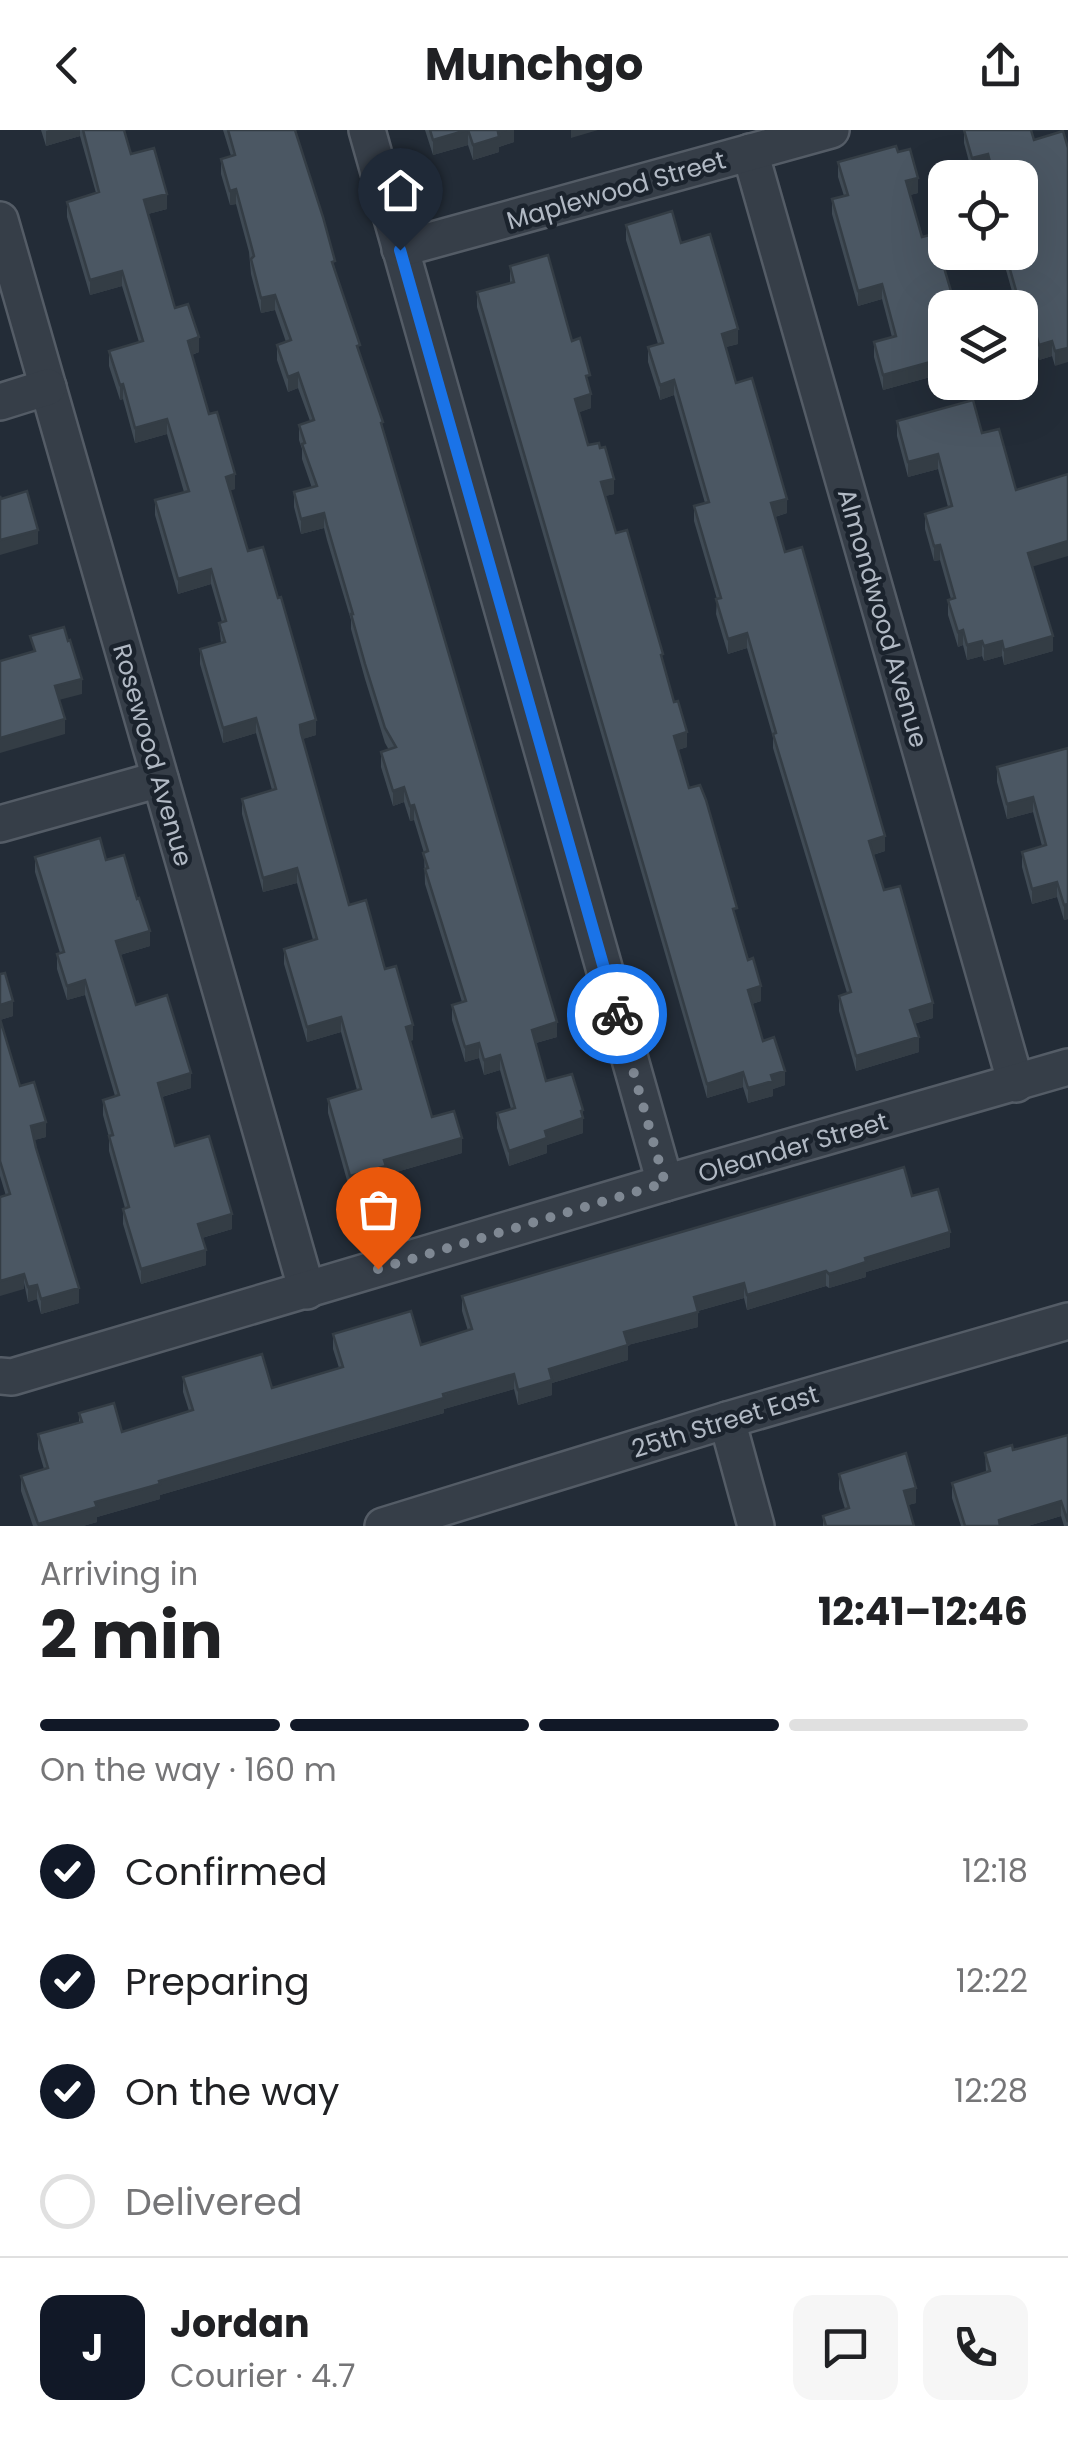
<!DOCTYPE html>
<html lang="en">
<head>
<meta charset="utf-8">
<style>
	body { margin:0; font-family:Poppins,sans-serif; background:#f6f6f6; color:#202124; height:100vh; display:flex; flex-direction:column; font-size:38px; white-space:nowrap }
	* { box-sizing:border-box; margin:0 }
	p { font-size:32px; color:#757577 }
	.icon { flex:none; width:55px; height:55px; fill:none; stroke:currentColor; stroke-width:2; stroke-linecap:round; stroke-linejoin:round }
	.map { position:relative; height:1396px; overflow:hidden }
	.side { display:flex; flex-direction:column; background:#fff; flex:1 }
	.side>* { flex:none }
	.fabs { position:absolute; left:928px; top:30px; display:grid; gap:20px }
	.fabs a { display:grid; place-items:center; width:110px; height:110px; border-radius:20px; background:#fff; box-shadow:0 10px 40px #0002; font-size:50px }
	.pin { position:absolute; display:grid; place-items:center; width:85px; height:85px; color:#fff; margin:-102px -42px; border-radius:50% 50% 50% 0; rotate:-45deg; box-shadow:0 0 10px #0007 }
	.pin .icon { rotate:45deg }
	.courier { position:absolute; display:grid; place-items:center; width:100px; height:100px; margin:-50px; border:8px solid #1a73e8; border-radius:50%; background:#fff; color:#222; box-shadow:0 2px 12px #0007 }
	.headline em { font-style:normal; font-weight:700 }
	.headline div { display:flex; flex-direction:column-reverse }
	.headline { display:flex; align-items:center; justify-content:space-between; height:170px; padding:0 40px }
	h1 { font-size:65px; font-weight:700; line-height:75px }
	.bar { display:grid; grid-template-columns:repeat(4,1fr); gap:15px 10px; align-content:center; height:120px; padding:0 40px }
	.bar i { height:12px; border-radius:8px; background:#e0e0e0 }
	.bar .on { background:#111827 }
	.bar p { grid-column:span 4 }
	.line { display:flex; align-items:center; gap:25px; padding:0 40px; border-top:2px solid #e0e0e0 }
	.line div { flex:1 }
	.round { display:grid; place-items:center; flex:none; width:105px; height:105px; border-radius:20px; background:#f6f6f6 }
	ol { padding:0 40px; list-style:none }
	li { display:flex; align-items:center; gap:30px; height:110px }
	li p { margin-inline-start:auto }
	li .icon { padding:10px; border-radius:50%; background:#111827; color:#fff; stroke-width:4 }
	li:last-child { color:#757577 }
	li i { width:55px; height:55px; border:5px solid #e0e0e0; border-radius:50% }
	header { display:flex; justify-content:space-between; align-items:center; height:130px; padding:0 40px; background:#fff; font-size:45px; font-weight:700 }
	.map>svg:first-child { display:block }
</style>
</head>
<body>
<header><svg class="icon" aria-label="back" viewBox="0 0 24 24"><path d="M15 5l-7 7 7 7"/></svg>Munchgo<svg class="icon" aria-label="share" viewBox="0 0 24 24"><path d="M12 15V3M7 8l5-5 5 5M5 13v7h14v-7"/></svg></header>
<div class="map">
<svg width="1068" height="1396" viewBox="0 0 1068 1396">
	<rect width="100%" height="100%" fill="#232c37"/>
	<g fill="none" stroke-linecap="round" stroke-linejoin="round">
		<defs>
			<g id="minor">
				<path d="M367,0L665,1053"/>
				<path d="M750,22L1016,954"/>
				<path d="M0,90L307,1161"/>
				<path d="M400,119L831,0"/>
				<path d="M0,272L48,257"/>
				<path d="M0,694L160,649"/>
				<path d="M0,1246L12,1247L665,1053L1068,937"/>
				<path d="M727,1290L756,1396"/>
				<path d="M383,1396L727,1290L1068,1191"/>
			</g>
		</defs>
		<use href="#minor" stroke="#545c66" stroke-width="40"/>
		<use href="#minor" stroke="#363e48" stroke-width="35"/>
	</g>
	<g fill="#404b55">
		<path d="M41,0H124L131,24L167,79L148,84L175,178L199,222L192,225L209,284L235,359L230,360L248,421L316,605L302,609L349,775L385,839L413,910L410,911L432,987L462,1023L386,1045V1051L350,1061L328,983V969L357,960L341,902L307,912L284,834V819L313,810L297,753L263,762L242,684V669L272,660L256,603L223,613L200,534V519L221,513L219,493L222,492L211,454L178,464L155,385V370L184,362L167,304L135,313L123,269L120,270L109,236V221L139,212L122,156L90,165L67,87V72L96,63L80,6L46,16Z"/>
		<path d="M223,0H295L557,907L536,913L546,951L583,980V1003L547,1015V1023L509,1036L497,998V983L511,979L500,940L484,945L479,928L465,932L452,890V875L462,872L425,754L424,723L414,690L410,691L404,672L393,676L381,637V622L389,620L385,613L365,549L351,499V490L327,410L324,398L301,404L294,377V362L312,358L302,329V319L299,310V295L310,291L298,258L288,262L277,230V215L286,212L275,180L261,183L251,144L249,122L236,74L230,75L221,44V29L231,26Z"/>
		<path d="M425,0H514V12L499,17V22L473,30L468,15L433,25Z"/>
		<path d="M964,0L1034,10L1063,1L1055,236L1052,226L1039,230L1036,219L1022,223L1020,217V178H1010V166L1013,165L1001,122H1020V48H990L988,38L972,43L964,13Z"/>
		<path d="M898,22L918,63L910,65L945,178V243L883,260L874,227V212L892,207L882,169L858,176L832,84V69L844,66L838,47V32Z"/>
		<path d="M626,95L681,113L738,214L726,217L736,253L787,383L775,387L785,422L885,721L873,725L884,760L933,888L914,894L919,922L856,941L839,881V866L847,863L773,618V607L747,518L728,524L716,484L717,469L694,391V376L705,373L674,265L660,270L648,232V217L658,214L626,110Z"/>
		<path d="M510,136L572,211L590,260L591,278L579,282L588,315L614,364L605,366L616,403L663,535L687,617L678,620L689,658L737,792L761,871L752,874L763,911L785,955L773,959V966L748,973L743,957L707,968L477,177V162L510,153Z"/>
		<path d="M897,291L982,303L1033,436L1053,521L1004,535L1002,526L984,531L982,526L967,530L963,515L958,517L948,485V470L951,469L940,430L934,431L925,399V384L948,377L938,339L908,347L897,306Z"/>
		<path d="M1068,618V789L1064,790L1057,767L1032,774L1022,737V722L1042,716L1033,682L1007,689L997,652V637Z"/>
		<path d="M35,727L106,730L150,816L120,825L136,875L191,958L162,967L175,1016L232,1099L202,1108L206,1135L141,1154L123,1094V1079L125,1078L109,1021V1007L103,985V970L115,966L85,865L67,870L57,839V824L60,823L35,742Z"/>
		<path d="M0,844L13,886L0,890L20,956L46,1007L34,1010L79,1173L41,1184L37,1169L28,1172L6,1066L0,1046Z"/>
		<path d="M912,1066L950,1117L866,1142V1147L829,1158L826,1156L747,1180L744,1168L698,1181V1197L628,1215V1230L552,1253V1265L518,1275L514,1259L444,1279V1283L160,1365V1369L97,1387V1392L83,1396H33L21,1361V1346L44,1339L38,1319V1304L79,1292V1283L122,1302L189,1281L183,1262V1247L272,1258L339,1238L333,1219V1204L421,1215L468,1201L462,1181V1166Z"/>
		<path d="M1068,1305V1396H1064L1061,1386L1028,1396H961L952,1368V1353L986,1342L985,1323L1013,1320Z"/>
		<path d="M839,1344L916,1373L908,1375L914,1396H823V1386L845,1379L839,1359Z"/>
	</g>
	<g fill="#343d45">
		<path d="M49,0H80V6L46,16V1Z"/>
		<path d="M468,0V15L433,25V10Z"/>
		<path d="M506,0H514V12L499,17V22L473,30V15Z"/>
		<path d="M571,0H598L571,8Z"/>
		<path d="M988,24V38L972,43V28Z"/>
		<path d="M918,48V63L906,66V51Z"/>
		<path d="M236,59V74L230,75V61Z"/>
		<path d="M167,64V79L144,85V70Z"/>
		<path d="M122,141V156L90,165V150Z"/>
		<path d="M882,154V169L858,176V161Z"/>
		<path d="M275,165V180L261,183V168Z"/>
		<path d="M738,199V214L722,218V204Z"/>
		<path d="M1036,204V219L1022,223V208Z"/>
		<path d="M199,207V222L188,226V211Z"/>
		<path d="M1052,211V226L1039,230V215Z"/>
		<path d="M1068,218V232L1055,236V221Z"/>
		<path d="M945,228V243L883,260V245Z"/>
		<path d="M298,243V258L288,262V247Z"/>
		<path d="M674,250V265L660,270V255Z"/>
		<path d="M123,254V269L120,270V255Z"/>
		<path d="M591,264V278L575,284V269Z"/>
		<path d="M167,289V304L135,313V298Z"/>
		<path d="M938,324V339L908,347V332Z"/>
		<path d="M235,344V359L226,362V347Z"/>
		<path d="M614,349V364L601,367V352Z"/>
		<path d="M787,369V383L771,388V373Z"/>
		<path d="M324,383V398L301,404V389Z"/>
		<path d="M38,400V414L0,425V410Z"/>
		<path d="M1068,411V426L1028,438V423Z"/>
		<path d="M940,415V430L934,431V416Z"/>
		<path d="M211,439V454L178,464V449Z"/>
		<path d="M963,500V515L958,517V502Z"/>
		<path d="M747,503V518L728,524V509Z"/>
		<path d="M1053,506V521L1004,535V520Z"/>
		<path d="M982,511V526L967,530V515Z"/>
		<path d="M1002,511V526L984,531V516Z"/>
		<path d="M82,549V564L55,571V556Z"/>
		<path d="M256,588V603L223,613V598Z"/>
		<path d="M65,589V604L0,623V608Z"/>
		<path d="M316,590V605L300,610V595Z"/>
		<path d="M687,602V617L674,621V606Z"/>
		<path d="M404,657V672L393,676V661Z"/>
		<path d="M1033,667V682L1007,689V674Z"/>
		<path d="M414,675V690L410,691V676Z"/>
		<path d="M885,706V721L869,726V711Z"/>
		<path d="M297,738V753L263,762V748Z"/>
		<path d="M1057,752V767L1032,774V759Z"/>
		<path d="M1068,774V789L1064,790V775Z"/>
		<path d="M150,801V816L116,826V811Z"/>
		<path d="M85,850V865L67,870V856Z"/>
		<path d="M761,856V871L748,875V860Z"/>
		<path d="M13,871V886L0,890V875Z"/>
		<path d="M933,873V888L910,895V880Z"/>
		<path d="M341,887V902L307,912V897Z"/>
		<path d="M557,892V907L532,914V900Z"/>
		<path d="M413,895V910L406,912V897Z"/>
		<path d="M919,907V922L856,941V926Z"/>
		<path d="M479,913V928L465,932V917Z"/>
		<path d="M500,925V940L484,945V930Z"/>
		<path d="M785,941V955L773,959V966L748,973V958L771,945Z"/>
		<path d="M743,942V957L707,968V954Z"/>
		<path d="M191,943V958L158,968V953Z"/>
		<path d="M583,980V1003L547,1015V1023L509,1036V1021Z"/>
		<path d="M46,992V1007L31,1011V996Z"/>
		<path d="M462,1008V1023L386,1045V1051L350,1061V1046L384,1030Z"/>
		<path d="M232,1084V1099L198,1109V1094Z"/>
		<path d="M950,1102V1117L866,1142V1147L829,1158V1144L865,1128Z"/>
		<path d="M206,1120V1135L141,1154V1139Z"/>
		<path d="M826,1141V1156L747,1180V1165Z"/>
		<path d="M24,1144V1159L0,1166V1151Z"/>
		<path d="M744,1153V1168L694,1182V1167Z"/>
		<path d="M37,1155V1169L28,1172V1157Z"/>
		<path d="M79,1158V1173L41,1184V1169Z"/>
		<path d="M698,1182V1197L628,1215V1230L552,1253V1265L518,1275V1260L549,1239L624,1202Z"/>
		<path d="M514,1244V1259L444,1279V1283L160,1365V1369L97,1387V1392L83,1396H38V1394L95,1372L159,1351Z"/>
		<path d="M916,1358V1373L904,1376V1361Z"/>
		<path d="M1061,1371V1386L1028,1396H999V1390Z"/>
	</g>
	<g fill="#4b5763" stroke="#343d45" stroke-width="2.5">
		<path d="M83,0H124L131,24L154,18L167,64L144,70L175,178L188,174L199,207L188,211L209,284L217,282L235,344L226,347L248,421L263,417L278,468L281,467L316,590L300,595L301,603L349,775L366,770L385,839L396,836L413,895L406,897L432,987L454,981L462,1008L384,1030L386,1036L350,1046L328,969L361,959L341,887L307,897L284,819L317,809L297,738L263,748L242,669L276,659L256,588L223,598L200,519L225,512L219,493L226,491L211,439L178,449L155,370L189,361L167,289L135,298L123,254L120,255L109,221L143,211L122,141L90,150L67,72L99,62Z"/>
		<path d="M228,0H295L323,87L335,131L332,132L360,215L357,216L383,292L381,293L557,892L532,900L546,951L572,944L583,980L581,981L583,988L545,1001L547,1008L509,1021L497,983L515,978L500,925L484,930L479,913L465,917L452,875L466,871L425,739L428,738L423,723L428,721L414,675L410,676L404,657L393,661L381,622L396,617L385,598L365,534L351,484H353L327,395L324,383L301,389L294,362L317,356L302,314L305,313L299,295L314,290L298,243L288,247L277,215L291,210L275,165L261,168L251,129L254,126L249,107L236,59L230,61L221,29L235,25Z"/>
		<path d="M430,0H467L433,10Z"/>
		<path d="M468,0H506L498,2L499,7L473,15Z"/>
		<path d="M964,0H1031L1034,10L1063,1L1068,18V218L1055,221L1052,211L1039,215L1036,204L1022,208L1020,202V178H1013L1010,166L1017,164L1005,122H1020V48H994L988,24L972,28Z"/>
		<path d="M896,16L898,22L910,19L918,48L906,51L922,107L934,104L956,178H945V228L883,245L874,212L896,206L882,154L858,161L832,69L848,65L838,32Z"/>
		<path d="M672,81L681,113L710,104L738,199L722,204L736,253L752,248L787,369L771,373L785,422L802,417L885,706L869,711L884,760L900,756L933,873L910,880L919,907L856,926L839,866L851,862L773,604L776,603L747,503L728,509L716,469L721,468L694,376L709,372L674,250L660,255L648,217L663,213L626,95Z"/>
		<path d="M548,125L572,211L580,208L590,245L586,246L591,264L575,269L588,315L599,313L600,318L605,317L614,349L601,352L616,403L627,400L663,524L661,525L674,572L678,571L687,602L674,606L689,658L700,655L706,670L737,778L733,779L748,830L753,828L761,856L748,860L763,911L774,907L785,941L771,945L773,951L748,958L743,942L707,954L477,162L514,152L510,136Z"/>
		<path d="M973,270L982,303L999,299L1016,360L1068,344V411L1028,423L1053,506L1004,520L1002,511L984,516L982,511L967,515L963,500L958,502L948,470L955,468L940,415L934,416L925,384L952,376L938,324L908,332L897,291Z"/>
		<path d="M27,361L38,400L0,410V366L1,369Z"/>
		<path d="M64,497L68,511L70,510L82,549L55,556L65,589L0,608V531L35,521L30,506Z"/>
		<path d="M1068,618V774L1064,775L1057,752L1032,759L1022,722L1046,715L1033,667L1007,674L997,637Z"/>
		<path d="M100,708L106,730L124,725L137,769L139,768L150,801L116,811L136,875L167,865L191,943L158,953L175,1016L209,1006L232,1084L198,1094L206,1120L141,1139L123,1079L129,1077L109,1006L113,1005L103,970L119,965L85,850L67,856L57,824L64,822L35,727Z"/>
		<path d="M5,843L13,871L0,875V844Z"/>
		<path d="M0,889L20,956L34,952L46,992L31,996L36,1018L79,1158L41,1169L37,1155L28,1157L24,1144L0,1151V1067L10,1064L0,1031Z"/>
		<path d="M904,1037L912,1066L938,1059L950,1102L865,1128L866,1132L829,1144L826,1141L747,1165L744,1153L694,1167L698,1182L624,1202L628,1215L549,1239L552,1250L518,1260L514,1244L443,1264L444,1268L159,1351L160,1354L95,1372L97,1377L38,1394L21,1346L48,1338L38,1304L82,1292L79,1283L114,1273L122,1302L193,1280L183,1247L262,1224L272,1258L343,1237L333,1204L411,1181L421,1215L472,1199L462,1166Z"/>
		<path d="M1068,1305V1392L1061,1371L999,1390L1000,1396H965L952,1353L990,1341L985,1323L1012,1315L1013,1320Z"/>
		<path d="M906,1323L916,1358L904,1361L914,1396H826L823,1386L849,1378L839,1344Z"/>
	</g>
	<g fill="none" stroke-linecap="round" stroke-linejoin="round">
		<path stroke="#7f8893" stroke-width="10" stroke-dasharray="0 18" d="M378,1139L665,1053L617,884"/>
		<path stroke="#1a73e8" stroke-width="12" d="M400,120L617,884"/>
	</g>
	<g text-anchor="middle" stroke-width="9" stroke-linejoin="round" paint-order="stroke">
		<g font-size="25" fill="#b1b9c4" stroke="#1b232d">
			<text transform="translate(616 60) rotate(-16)" y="9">Maplewood Street</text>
			<text transform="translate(883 488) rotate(74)" y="9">Almondwood Avenue</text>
			<text transform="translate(153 625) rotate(74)" y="9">Rosewood Avenue</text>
			<text transform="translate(793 1017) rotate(-16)" y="9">Oleander Street</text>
			<text transform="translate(725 1291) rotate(-17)" y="9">25th Street East</text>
		</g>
	</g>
</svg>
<div class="fabs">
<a><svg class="icon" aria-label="locate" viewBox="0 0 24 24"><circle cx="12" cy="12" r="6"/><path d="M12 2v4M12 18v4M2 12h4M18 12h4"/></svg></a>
<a><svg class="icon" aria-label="layers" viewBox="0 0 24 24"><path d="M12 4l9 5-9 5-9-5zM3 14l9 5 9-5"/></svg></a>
</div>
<div class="pin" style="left:378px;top:1139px;background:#ea580c"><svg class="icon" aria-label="bag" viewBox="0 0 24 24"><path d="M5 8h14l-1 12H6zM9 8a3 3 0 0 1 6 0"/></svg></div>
<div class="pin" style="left:400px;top:120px;background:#1f2937"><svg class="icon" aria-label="home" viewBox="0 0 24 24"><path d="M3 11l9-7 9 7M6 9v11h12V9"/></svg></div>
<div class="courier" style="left:617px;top:884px"><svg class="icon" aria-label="bike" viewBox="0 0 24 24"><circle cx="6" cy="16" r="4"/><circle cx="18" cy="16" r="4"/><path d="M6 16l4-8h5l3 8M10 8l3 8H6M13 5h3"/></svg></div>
</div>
<section class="side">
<div class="headline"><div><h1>2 min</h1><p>Arriving in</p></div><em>12:41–12:46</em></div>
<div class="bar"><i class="on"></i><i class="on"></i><i class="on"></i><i></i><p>On the way · 160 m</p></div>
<ol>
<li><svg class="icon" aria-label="check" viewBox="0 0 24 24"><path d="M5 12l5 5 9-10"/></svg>Confirmed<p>12:18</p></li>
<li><svg class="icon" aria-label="check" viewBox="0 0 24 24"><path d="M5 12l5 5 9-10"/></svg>Preparing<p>12:22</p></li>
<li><svg class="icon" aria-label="check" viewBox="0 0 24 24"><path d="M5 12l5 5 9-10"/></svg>On the way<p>12:28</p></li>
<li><i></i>Delivered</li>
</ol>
<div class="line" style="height:180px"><b class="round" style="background:#111827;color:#fff">J</b><div><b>Jordan</b><p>Courier · 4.7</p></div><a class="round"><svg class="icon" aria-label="chat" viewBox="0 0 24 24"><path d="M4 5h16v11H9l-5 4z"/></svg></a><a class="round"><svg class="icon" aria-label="phone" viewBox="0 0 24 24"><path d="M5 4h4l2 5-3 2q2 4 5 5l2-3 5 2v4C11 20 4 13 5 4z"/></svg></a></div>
</section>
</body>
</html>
